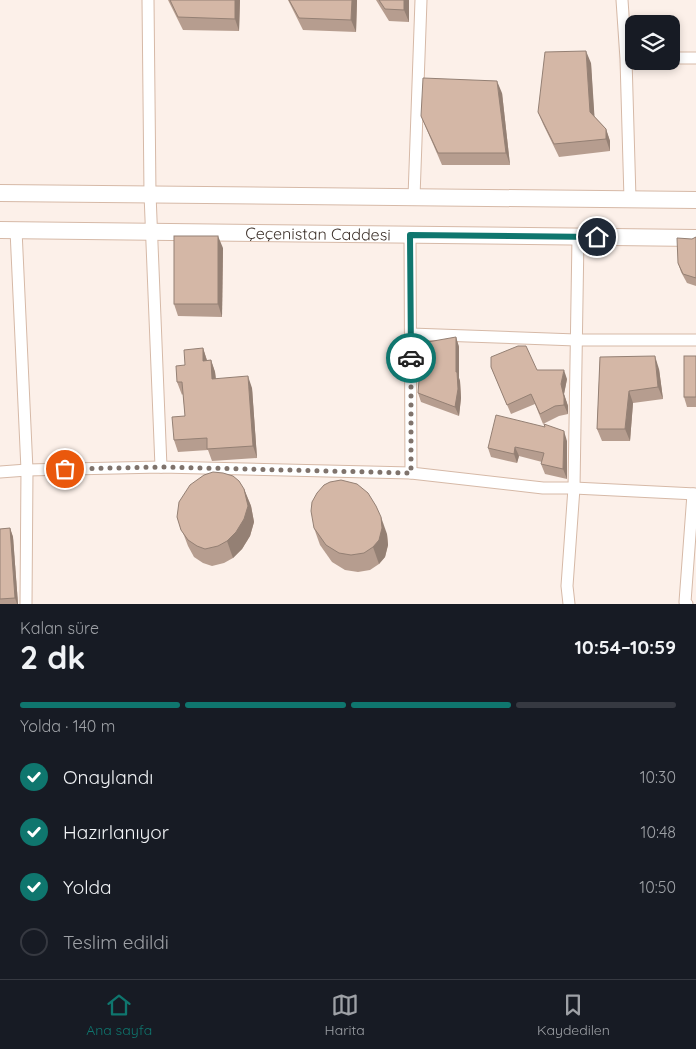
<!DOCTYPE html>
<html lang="tr">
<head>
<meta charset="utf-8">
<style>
	body { margin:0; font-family:Quicksand,sans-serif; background:#20242c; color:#f1f3f6; height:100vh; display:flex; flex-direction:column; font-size:19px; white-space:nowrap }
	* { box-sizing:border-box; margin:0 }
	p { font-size:16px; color:#9ea1a6 }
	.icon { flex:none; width:28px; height:28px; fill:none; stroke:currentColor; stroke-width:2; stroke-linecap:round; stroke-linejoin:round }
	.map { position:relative; height:604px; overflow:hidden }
	.details { display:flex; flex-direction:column; background:#171b24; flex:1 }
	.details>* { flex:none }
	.fabs { position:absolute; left:625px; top:15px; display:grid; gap:10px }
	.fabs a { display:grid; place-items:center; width:55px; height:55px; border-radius:10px; background:#171b24; box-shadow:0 2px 8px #0003; font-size:25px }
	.pin { position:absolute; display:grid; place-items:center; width:42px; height:42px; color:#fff; margin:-21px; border:2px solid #fff; border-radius:50%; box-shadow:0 1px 5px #0007 }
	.courier { position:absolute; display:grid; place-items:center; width:50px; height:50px; margin:-25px; border:4px solid #0f766e; border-radius:50%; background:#fff; color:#222; box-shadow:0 1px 6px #0007 }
	.headline em { font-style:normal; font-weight:700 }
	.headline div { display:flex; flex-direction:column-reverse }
	.headline { display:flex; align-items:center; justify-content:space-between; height:85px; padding:0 20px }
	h1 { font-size:32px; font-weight:700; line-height:38px }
	.bar { display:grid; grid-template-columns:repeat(4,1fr); gap:8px 5px; align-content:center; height:60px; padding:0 20px }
	.bar i { height:6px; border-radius:4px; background:#363941 }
	.bar .current { background:#0f766e }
	.bar p { grid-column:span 4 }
	ol { padding:0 20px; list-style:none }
	li { display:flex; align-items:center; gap:15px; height:55px }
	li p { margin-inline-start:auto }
	li .icon { padding:5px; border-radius:50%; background:#0f766e; color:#fff; stroke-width:4 }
	li:last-child { color:#9ea1a6 }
	li i { width:28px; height:28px; border:2px solid #363941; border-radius:50% }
	.menu { display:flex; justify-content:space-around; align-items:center; height:70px; border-top:1px solid #363941; background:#171b24; font-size:14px; color:#9ea1a6 }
	.menu a { display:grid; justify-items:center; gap:2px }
	.menu .current { color:#0f766e }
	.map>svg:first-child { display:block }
</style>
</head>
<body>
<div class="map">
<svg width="696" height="604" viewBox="0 0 696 604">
	<rect width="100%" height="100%" fill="#fcf0e9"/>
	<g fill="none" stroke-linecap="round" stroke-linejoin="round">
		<defs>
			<g id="street">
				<path d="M148,0L150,194L161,467"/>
				<path d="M622,0L626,59L630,199"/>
				<path d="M671,58H696"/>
				<path d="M414,197L421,0"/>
				<path d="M16,230L27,470L26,604"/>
				<path d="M410,235L411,473"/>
				<path d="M411,334L576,340H696"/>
				<path d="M0,472L27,470L161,467L411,473L543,488H574L696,494"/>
				<path d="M569,604L567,586L574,488L578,237"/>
				<path d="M687,604L685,602L693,494"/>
			</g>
			<g id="secondary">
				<path d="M0,193L696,200"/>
				<path id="s1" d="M0,230L696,238"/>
			</g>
		</defs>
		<use href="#street" stroke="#d6b9a7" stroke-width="13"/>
		<use href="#secondary" stroke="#d6b9a7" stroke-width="18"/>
		<use href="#street" stroke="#fff" stroke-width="11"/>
		<use href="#secondary" stroke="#fff" stroke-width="16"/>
	</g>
	<g fill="#b69d8f">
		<path d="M168,0H240L239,31L183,30Z"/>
		<path d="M288,0H357L356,32L303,30Z"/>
		<path d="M376,0H409V22L389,21Z"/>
		<path d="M591,63L594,116L606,129L610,141V151L559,157L543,124L538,112Z"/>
		<path d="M502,93L510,165H442L426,128L421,116Z"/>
		<path d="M696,237V286L687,283L681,272L678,263L692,239Z"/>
		<path d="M223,248L222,317L178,316L174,304Z"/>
		<path d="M456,337L459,347V378L460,381L461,398L459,416L421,402L418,393Z"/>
		<path d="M203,348L207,360H211L215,372L216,379L252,388L257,458L212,461L208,450L178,452L174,440L185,416L183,394L182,395L177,382L185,365Z"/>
		<path d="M696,356V407H687L684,397Z"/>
		<path d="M600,357L659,369L663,399L633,403L630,441H602L597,429Z"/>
		<path d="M491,367L537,370L567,379L564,394L568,406V414L559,416L543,424L535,404L511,414Z"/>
		<path d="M567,441V479L545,474L541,464L542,462L519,456L517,463L491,457L488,448Z"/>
		<path d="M244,489L251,506L254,522L250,536L242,549L233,558L224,563L212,566L203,563L194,557L188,546L177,517Z"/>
		<path d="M10,528L13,537L18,604H0V529Z"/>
		<path d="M314,528L387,534L388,545L385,557L379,564L370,570L358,572L345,570L332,562L320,545Z"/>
	</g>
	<g fill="#948074">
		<path d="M235,0H240L239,31L235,19Z"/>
		<path d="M352,0H357L356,32L351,20Z"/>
		<path d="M404,0H409V22L404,10Z"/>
		<path d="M586,51L591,63L595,124L590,112Z"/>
		<path d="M497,81L502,93L510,165L506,153Z"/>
		<path d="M606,129L610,141V151L606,139Z"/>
		<path d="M218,236L223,248L222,317L218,304Z"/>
		<path d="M456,337L459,347V378L460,381L461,398L459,416L455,407Z"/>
		<path d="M203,348L207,361H203Z"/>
		<path d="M655,356L659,369L663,399L658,387Z"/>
		<path d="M211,360L215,372L217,391L212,379Z"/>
		<path d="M564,370L567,379L564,394L568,406V414L564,405L561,384Z"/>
		<path d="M248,376L252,388L257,458L253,446Z"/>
		<path d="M629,391L633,403L630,441L625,429Z"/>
		<path d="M564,431L567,441V479L563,469Z"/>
		<path d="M515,447L519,456L517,463L514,454Z"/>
		<path d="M244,489L251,506L254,522L250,536L242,549L233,558L227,541Z"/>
		<path d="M381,517L387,534L388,545L385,557L379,564L373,547Z"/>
		<path d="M10,528L13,537L18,604H17L15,598Z"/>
	</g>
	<g fill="#d4b7a6" stroke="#948074">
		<path d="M170,0H235V19L178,17Z"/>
		<path d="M289,0H352L351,20L299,18Z"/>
		<path d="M379,0H404V10L385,9Z"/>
		<path d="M586,51L590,112L606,129V139L554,144L538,112L545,52Z"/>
		<path d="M423,78L497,81L506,153H438L421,116Z"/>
		<rect x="174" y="236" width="44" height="68"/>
		<path d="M696,237V278L683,274L678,263L677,238L692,239Z"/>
		<path d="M456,337V372H457L458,389L455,407L418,393L422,343Z"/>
		<path d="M518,346H526L537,370H564L561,384L564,397V405L555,406L540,414L531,394L507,405L491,367V357Z"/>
		<path d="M203,348V361L211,360L212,379L248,376L253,446L207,449V438L174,440L172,417L185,416L182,382H177L176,366L185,365L184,350Z"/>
		<path d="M655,356L658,387L629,391L625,429H597L600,357Z"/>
		<rect x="684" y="356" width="12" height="41"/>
		<path d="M496,415L545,427L544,424L564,431L563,469L541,464L544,453L515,447L514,454L488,448Z"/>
		<path d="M213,472L223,473L233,476L239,481L244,489L248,506L244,519L236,532L227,541L218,546L205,549L197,546L188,540L181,530L177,517L179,502L190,485L204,475Z"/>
		<path d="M341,480L357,484L368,493L376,506L381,517L382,528L379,540L373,547L364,553L351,555L339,553L326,545L314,528L311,511L312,502L317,493L324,485L330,482Z"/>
		<path d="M10,528L15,598L0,599V529Z"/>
	</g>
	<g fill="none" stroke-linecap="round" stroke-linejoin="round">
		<path stroke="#7f736c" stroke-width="5" stroke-dasharray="0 9" d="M65,469L161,467L411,473V358"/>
		<path stroke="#0f766e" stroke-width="6" d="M411,358L410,235L597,237"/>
	</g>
	<g text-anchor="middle" stroke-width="5" stroke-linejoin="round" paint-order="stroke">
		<g font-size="16" fill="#3c3029" stroke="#fff">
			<text dy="6" stroke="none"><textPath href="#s1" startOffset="318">Çeçenistan Caddesi</textPath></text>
		</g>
	</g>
</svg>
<div class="fabs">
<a><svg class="icon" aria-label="layers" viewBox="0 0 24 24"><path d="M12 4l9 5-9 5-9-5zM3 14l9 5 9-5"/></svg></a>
</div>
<div class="pin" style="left:65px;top:469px;background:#ea580c"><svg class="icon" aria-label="bag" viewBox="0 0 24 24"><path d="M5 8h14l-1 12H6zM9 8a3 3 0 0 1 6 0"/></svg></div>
<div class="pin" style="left:597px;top:237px;background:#1f2937"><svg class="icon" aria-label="home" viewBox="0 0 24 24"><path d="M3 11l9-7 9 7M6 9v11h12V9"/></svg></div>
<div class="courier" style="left:411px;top:358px"><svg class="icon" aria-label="car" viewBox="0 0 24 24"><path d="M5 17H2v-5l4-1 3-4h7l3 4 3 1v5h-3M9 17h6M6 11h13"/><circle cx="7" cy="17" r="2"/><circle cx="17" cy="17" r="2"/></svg></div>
</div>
<section class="details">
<div class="headline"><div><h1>2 dk</h1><p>Kalan süre</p></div><em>10:54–10:59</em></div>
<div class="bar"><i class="current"></i><i class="current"></i><i class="current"></i><i></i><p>Yolda · 140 m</p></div>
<ol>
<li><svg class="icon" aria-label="check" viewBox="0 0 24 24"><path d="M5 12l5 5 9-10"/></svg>Onaylandı<p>10:30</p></li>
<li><svg class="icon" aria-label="check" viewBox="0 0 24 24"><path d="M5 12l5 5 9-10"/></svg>Hazırlanıyor<p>10:48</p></li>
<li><svg class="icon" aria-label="check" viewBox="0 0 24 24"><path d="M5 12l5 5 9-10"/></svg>Yolda<p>10:50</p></li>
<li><i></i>Teslim edildi</li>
</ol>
</section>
<nav class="menu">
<a class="current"><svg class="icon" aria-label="home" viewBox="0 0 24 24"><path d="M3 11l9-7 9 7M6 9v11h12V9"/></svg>Ana sayfa</a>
<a><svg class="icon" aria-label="map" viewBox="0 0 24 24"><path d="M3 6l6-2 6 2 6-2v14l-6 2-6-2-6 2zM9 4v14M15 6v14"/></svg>Harita</a>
<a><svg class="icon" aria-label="saved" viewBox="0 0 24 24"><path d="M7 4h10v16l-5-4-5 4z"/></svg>Kaydedilen</a>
</nav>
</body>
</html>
